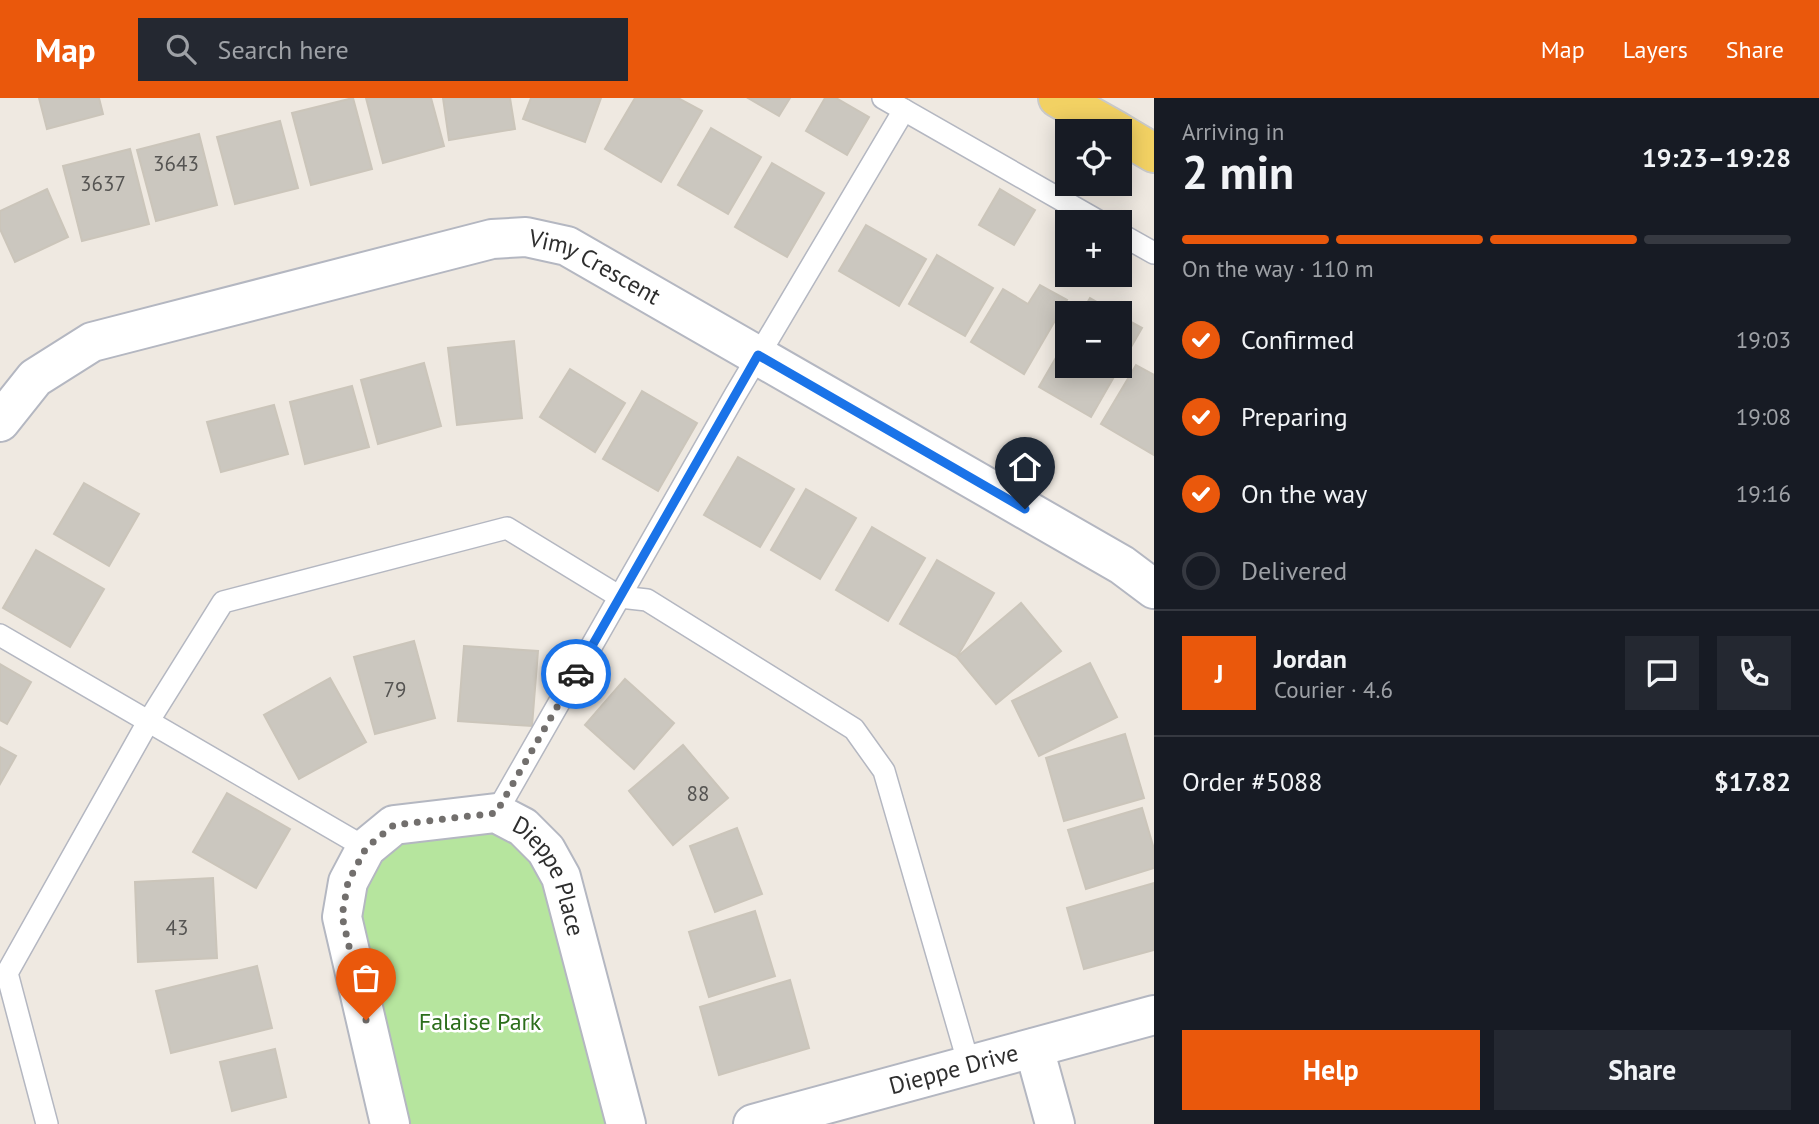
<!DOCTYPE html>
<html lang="en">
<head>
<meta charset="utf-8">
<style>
	body { margin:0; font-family:"PT Sans",sans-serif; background:#242831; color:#f1f3f6; height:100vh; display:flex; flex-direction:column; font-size:26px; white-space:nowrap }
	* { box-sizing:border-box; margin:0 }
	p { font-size:23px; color:#9ea1a6 }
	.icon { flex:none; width:38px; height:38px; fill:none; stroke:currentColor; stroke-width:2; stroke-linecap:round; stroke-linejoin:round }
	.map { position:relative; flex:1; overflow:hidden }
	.details { display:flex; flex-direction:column; background:#171b24; width:665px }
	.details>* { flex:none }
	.fabs { position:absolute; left:1055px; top:21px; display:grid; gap:14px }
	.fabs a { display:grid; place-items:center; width:77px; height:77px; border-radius:0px; background:#171b24; box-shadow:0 4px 18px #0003; font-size:35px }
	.pin { position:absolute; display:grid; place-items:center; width:60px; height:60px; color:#fff; margin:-72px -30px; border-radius:50% 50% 50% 0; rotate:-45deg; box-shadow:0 0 7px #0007 }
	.pin .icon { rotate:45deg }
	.courier { position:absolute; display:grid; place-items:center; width:70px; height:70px; margin:-35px; border:5px solid #1a73e8; border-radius:50%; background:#fff; color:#222; box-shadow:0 2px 9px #0007 }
	.head em { font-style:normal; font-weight:600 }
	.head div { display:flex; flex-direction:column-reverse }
	.head { display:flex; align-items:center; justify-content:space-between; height:119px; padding:0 28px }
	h1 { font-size:46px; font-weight:600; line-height:52px }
	.bar { display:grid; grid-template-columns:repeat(4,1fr); gap:10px 7px; align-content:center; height:84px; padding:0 28px }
	.bar i { height:9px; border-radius:5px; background:#363941 }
	.bar .selected { background:#ea580c }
	.bar p { grid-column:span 4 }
	.line { display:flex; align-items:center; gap:18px; padding:0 28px; border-top:2px solid #363941 }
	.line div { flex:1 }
	.round { display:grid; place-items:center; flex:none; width:74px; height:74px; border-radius:0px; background:#242831 }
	ol { padding:0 28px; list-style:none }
	li { display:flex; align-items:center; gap:21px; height:77px }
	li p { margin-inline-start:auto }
	li .icon { padding:7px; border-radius:50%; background:#ea580c; color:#fff; stroke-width:4 }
	li:last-child { color:#9ea1a6 }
	li i { width:38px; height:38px; border:4px solid #363941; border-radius:50% }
	.cta { display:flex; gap:14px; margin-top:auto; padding:14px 28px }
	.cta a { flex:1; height:80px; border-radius:0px; background:#ea580c; color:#fff; font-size:28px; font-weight:600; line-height:80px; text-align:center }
	.cta a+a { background:#242831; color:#f1f3f6 }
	header { display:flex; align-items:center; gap:42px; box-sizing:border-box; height:98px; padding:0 35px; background:#ea580c; color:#fff }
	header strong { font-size:33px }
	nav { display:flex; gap:38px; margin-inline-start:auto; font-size:24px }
	.search { width:490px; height:63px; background:#242831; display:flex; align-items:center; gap:18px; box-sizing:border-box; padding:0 24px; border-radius:0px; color:#9ea1a6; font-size:26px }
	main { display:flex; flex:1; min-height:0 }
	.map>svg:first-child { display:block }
</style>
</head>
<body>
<header>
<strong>Map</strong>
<div class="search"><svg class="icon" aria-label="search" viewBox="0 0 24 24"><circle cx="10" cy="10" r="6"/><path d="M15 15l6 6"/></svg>Search here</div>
<nav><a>Map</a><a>Layers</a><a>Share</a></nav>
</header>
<main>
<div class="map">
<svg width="1154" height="1026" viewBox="0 0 1154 1026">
	<rect width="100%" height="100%" fill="#efe9e1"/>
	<path fill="#b6e59e" d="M469,727L509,737L544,774L612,1026H401L350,820L368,771L397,746Z"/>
	<g fill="#cbc7bf" stroke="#cbc5ba" stroke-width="2">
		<path d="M39,0H99L103,16L47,31Z"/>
		<path d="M353,0L372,71L311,87L292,15Z"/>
		<path d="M366,0H431L444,48L383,65Z"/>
		<path d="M443,0H510L515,31L449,42Z"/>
		<path d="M531,0H601L585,44L523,21Z"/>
		<path d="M635,0H678L702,13L661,84L605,51Z"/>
		<path d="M748,0H790L779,18Z"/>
		<path d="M825,0H836L869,19L847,57L806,33Z"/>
		<path d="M280,23L298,90L235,106L217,39Z"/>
		<path d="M711,30L761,59L728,116L678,87Z"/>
		<path d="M199,36L217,107L156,123L137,52Z"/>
		<path d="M130,51L149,126L82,143L63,68Z"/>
		<path d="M772,65L824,95L787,159L735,129Z"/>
		<path d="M47,91L68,139L15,164L0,131V113Z"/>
		<path d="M1000,91L1035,112L1014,147L979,127Z"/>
		<path d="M866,127L926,161L899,208L839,173Z"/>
		<path d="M937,157L993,190L965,238L909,206Z"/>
		<path d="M1040,187L1067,202L1024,276L971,244L1003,191L1028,206Z"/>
		<path d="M1090,200L1116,215H1081Z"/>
		<path d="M1120,218L1142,230L1091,319L1039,289L1068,239V268H1120Z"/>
		<path d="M514,243L522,320L457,327L448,250Z"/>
		<path d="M424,265L441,328L378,346L361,282Z"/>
		<path d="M1136,267L1154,277V357L1101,326Z"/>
		<path d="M570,271L625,305L595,354L540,319Z"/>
		<path d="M352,288L369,349L305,366L290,304Z"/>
		<path d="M642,293L697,325L658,393L603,361Z"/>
		<path d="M274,307L288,356L221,374L207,324Z"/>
		<path d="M738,359L794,391L760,449L704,417Z"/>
		<path d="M84,385L139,416L109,468L54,436Z"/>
		<path d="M806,391L856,420L820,481L771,452Z"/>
		<path d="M872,429L925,460L888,523L836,492Z"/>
		<path d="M36,452L104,491L70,549L3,510Z"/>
		<path d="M937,462L994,495L957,559L900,526Z"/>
		<path d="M1021,505L1061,553L996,606L957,559Z"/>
		<path d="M414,543L435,620L375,636L354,559Z"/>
		<path d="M464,548L538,553L532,628L458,623Z"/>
		<path d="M1090,565L1117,619L1039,658L1012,603Z"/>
		<path d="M0,566L31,584L7,626L0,622Z"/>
		<path d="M330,580L366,644L299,681L264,617Z"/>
		<path d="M625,581L674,625L634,671L585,627Z"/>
		<path d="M1125,636L1144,700L1064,723L1046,660Z"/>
		<path d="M683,647L728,700L673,747L629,693Z"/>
		<path d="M0,649L16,658L0,686Z"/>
		<path d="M227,695L290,731L256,790L193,754Z"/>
		<path d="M1142,710L1154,751V770L1086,791L1068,732Z"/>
		<path d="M737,730L762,796L715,814L690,748Z"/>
		<path d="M213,780L217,860L138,864L135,784Z"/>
		<path d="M1154,785V852L1084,871L1067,810Z"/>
		<path d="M755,813L775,878L709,899L689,834Z"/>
		<path d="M257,868L272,930L171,955L156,893Z"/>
		<path d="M790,882L809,950L719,977L700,909Z"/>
		<path d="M275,951L286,999L232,1013L220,964Z"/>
	</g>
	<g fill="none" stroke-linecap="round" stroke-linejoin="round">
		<defs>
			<g id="lane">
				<path d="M883,0L1100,124"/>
				<path d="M1120,136L1154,155"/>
				<path d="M0,537L366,750"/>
				<path d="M496,715L735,297L904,12"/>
				<path d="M47,1026L7,875L148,624L223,504L507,430L620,499L647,502L854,631L884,673L969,967"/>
			</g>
			<g id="street">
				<path id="s1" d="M0,324L35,280L92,244L492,141L526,139L567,148L1122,467L1154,491"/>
				<path d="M1034,950L1055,1026"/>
				<path id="s2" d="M390,1026L342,819L348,784L366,750L394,727L496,715L523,729L546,752L561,779L626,1026"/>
				<path id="s3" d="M753,1026L1154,917"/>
			</g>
			<g id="primary">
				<path d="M1058,0L1117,33"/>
				<path d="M1120,35L1154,55"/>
			</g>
		</defs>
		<use href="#lane" stroke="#b4b7c1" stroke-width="24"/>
		<use href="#street" stroke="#b4b7c1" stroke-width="42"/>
		<use href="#primary" stroke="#c9c9c9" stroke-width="42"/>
		<use href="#lane" stroke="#fff" stroke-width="21"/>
		<use href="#street" stroke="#fff" stroke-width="38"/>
		<use href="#primary" stroke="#f2d163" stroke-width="38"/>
	</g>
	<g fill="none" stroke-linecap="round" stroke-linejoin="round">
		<path stroke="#726f6d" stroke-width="7" stroke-dasharray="0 12.6" d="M366,922L342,818L348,784L366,750L394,727L496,715L576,576"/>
		<path stroke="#1a73e8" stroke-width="9" d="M576,576L758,257L1025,411"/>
	</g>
	<g text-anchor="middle" stroke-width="5" stroke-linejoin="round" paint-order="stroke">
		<g font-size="21" fill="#555452">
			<text x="176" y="73">3643</text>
			<text x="103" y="93">3637</text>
			<text x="395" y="599">79</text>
			<text x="698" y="703">88</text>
			<text x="177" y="837">43</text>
		</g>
		<g font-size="24" fill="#2e2e2e" stroke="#fff">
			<text dy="8" stroke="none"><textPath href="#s1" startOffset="646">Vimy Crescent</textPath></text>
			<text dy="8" stroke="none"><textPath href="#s2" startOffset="513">Dieppe Place</textPath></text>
			<text dy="8" stroke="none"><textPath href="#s3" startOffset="208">Dieppe Drive</textPath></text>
		</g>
		<g font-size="24" fill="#2c6e1b" stroke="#fff">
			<text x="480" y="932">Falaise Park</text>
		</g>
	</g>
</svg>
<div class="fabs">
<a><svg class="icon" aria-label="locate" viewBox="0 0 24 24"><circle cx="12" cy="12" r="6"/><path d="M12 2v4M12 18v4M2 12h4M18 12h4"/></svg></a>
<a>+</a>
<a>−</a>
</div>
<div class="pin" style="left:366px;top:922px;background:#ea580c"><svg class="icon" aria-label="bag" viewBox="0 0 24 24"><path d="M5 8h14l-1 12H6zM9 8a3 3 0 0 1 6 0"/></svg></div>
<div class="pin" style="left:1025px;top:411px;background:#1f2937"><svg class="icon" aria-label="home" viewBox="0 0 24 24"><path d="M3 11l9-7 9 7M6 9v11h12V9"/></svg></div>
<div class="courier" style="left:576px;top:576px"><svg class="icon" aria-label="car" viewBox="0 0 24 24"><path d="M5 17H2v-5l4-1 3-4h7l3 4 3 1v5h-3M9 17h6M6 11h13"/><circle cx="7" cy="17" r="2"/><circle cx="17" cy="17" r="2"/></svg></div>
</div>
<section class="details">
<div class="head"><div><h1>2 min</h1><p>Arriving in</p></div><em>19:23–19:28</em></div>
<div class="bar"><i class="selected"></i><i class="selected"></i><i class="selected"></i><i></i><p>On the way · 110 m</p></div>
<ol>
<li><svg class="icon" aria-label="check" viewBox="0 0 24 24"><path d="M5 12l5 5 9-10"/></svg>Confirmed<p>19:03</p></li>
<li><svg class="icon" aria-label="check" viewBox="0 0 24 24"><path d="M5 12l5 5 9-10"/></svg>Preparing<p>19:08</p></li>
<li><svg class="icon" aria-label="check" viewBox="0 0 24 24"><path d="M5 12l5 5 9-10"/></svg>On the way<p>19:16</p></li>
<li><i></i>Delivered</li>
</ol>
<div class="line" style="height:126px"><b class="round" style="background:#ea580c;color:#fff">J</b><div><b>Jordan</b><p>Courier · 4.6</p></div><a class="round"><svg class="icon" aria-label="chat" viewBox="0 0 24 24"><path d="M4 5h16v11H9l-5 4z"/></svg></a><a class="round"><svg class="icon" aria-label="phone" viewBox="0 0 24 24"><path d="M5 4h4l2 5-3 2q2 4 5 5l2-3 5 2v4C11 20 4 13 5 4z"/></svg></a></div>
<div class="line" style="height:91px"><div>Order #5088</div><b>$17.82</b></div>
<div class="cta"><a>Help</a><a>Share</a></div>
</section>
</main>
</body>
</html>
